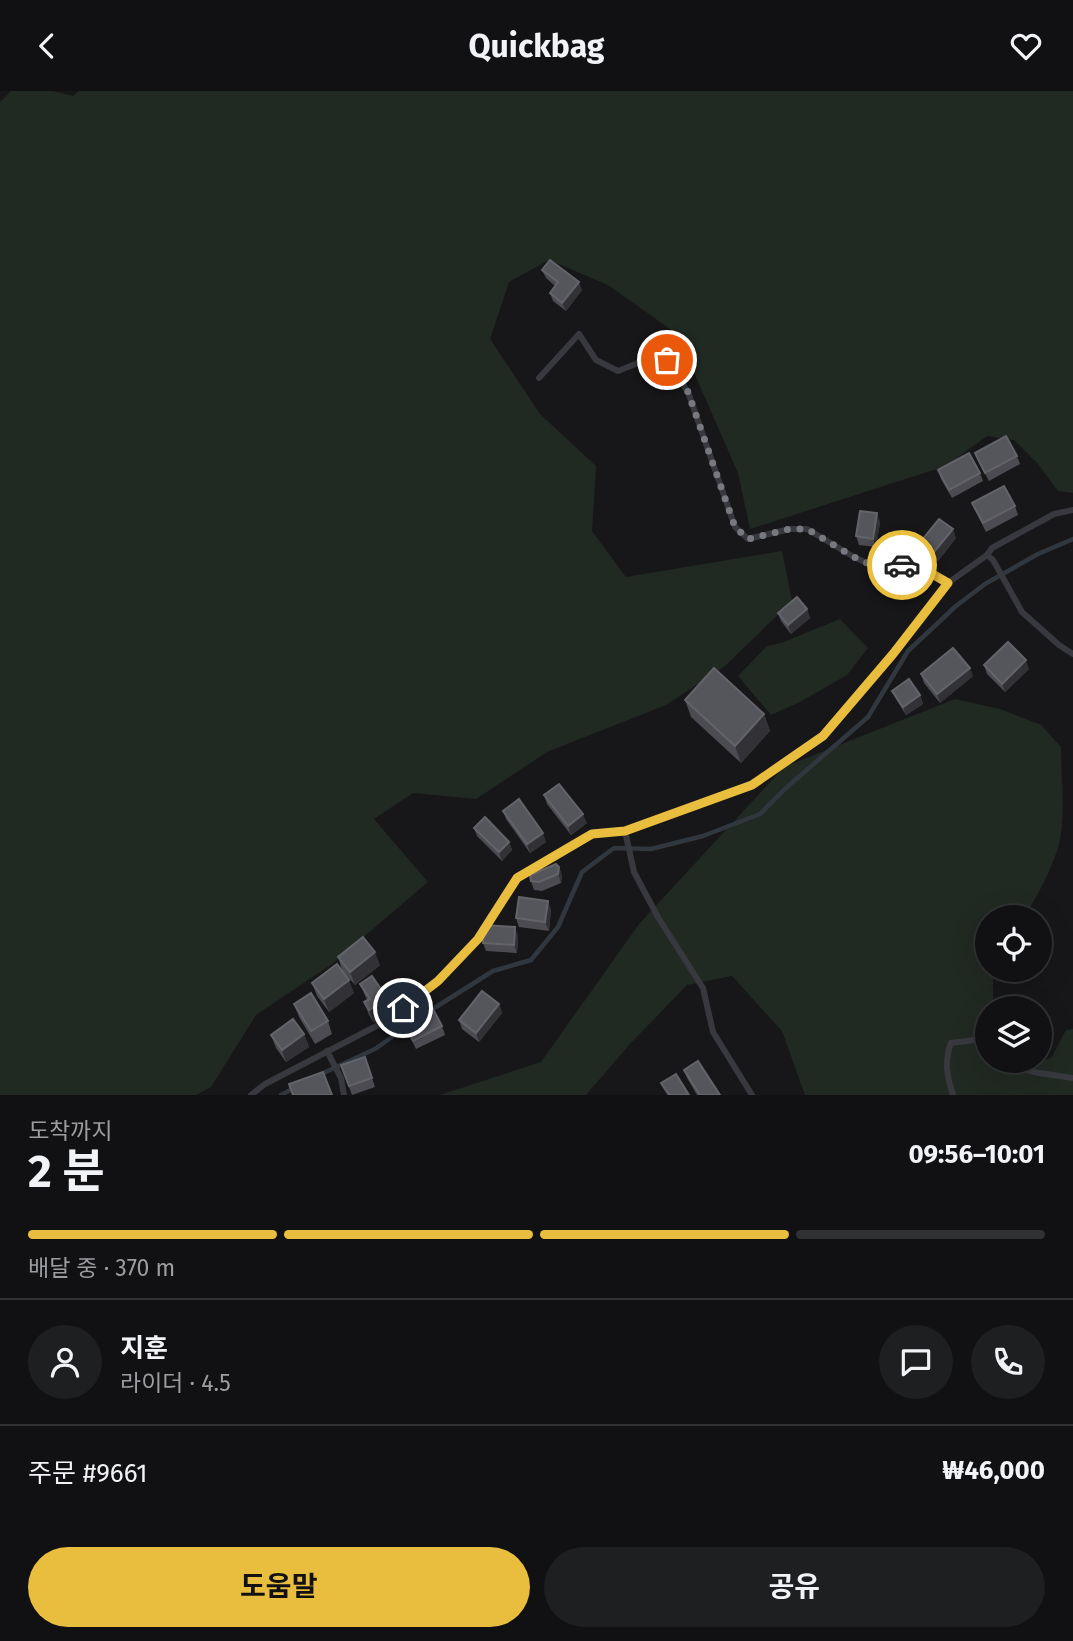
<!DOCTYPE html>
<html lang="ko">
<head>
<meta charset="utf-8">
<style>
	body { margin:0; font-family:"Fira Sans","Noto Sans KR",sans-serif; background:#1e1f21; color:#f1f3f6; height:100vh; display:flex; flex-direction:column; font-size:26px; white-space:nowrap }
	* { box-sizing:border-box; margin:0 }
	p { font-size:23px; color:#9c9da0 }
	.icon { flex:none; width:38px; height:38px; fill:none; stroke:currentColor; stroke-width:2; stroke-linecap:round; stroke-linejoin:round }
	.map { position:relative; height:1004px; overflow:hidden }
	.drawer { display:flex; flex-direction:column; background:#111113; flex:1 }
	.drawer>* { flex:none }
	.tools { position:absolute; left:975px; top:814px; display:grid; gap:14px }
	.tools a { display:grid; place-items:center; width:77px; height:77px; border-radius:50%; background:#111113; box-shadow:0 7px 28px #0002,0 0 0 2px #303133; font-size:35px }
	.pin { position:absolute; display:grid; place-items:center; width:60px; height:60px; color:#fff; margin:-30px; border:4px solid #fff; border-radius:50%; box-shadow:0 2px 7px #0007 }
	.courier { position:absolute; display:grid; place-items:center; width:70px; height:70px; margin:-35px; border:5px solid #e9be3f; border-radius:50%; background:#fff; color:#222; box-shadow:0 2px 9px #0007 }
	.overview em { font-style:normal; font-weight:700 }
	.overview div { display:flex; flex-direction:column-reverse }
	.overview { display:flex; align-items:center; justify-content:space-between; height:119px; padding:0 28px }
	h1 { font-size:46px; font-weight:700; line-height:52px }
	.bar { display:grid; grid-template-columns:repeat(4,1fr); gap:10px 7px; align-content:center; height:84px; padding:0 28px }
	.bar i { height:9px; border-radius:5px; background:#303133 }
	.bar .current { background:#e9be3f }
	.bar p { grid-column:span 4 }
	.line { display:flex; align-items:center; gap:18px; padding:0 28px; border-top:2px solid #303133 }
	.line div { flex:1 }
	.round { display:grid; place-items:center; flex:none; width:74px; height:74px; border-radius:37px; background:#1e1f21 }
	.action { display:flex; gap:14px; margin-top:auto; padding:14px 28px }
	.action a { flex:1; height:80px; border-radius:42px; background:#e9be3f; color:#111; font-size:28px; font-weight:700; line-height:80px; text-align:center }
	.action a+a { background:#1e1f21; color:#f1f3f6 }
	header { display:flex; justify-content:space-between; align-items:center; height:91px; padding:0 28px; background:#111113; font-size:32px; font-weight:700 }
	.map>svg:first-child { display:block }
</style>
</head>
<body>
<header><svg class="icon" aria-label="back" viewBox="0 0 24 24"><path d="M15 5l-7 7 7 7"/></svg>Quickbag<svg class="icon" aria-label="heart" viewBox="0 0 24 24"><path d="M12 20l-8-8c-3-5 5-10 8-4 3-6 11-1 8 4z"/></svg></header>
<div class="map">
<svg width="1073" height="1004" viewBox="0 0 1073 1004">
	<rect width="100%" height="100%" fill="#171719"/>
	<g fill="#212923">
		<path d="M11,0H53L73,5L79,0H1073V402L1058,400L1038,373L1014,349L987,345L946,375L750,438L738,382L677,243L608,194L549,169L509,191L490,248L540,323L596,375L592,440L626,486L782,460L792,510L725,575L666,614L547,661L476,708L413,702L374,728L428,791L332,873L256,924L211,996L196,1004H0V11Z"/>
		<path d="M840,528L868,557L847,584L800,611L771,624L738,585L767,555L781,552Z"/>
		<path d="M955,608L1000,618L1041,634L1061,656C1061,684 1065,714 1061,742C1059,765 1037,807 1024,826H987V878L993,879V917H987V970H1040L1051,967L1066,939L1073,938V1004H805L782,940L732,885L687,894L630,953L586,1004H440L541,971L639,833L784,676Z"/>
	</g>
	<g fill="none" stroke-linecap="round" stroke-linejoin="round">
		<g stroke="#30373e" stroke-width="4.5">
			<path d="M428,921L493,880L531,869L558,836L582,781L614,757L651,758L703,745L760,723L787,696L868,626L908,560L956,515L985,493L1038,463L1073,448"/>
			<path d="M319,984L375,958L409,934"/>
			<path d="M281,1004L296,996"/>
		</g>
		<g stroke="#38393e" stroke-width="6">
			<path d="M539,287L579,243L596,269L618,280L655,265L667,269L688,301L735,436L748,448L790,438H807L854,466L880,478L913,472L948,492"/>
			<path d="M987,464L993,469L1022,521L1059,554L1073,563"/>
			<path d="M625,740L634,781L659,828L703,897L713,941L752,1004"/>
			<path d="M327,960L341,987L344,1004"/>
			<path d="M998,970L1033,981L1073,987"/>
			<path d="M251,1004L265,993L386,930L438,890L478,848L517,787L592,743L625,740L753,694L823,645L881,577L948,492L987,464L992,457L1054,423L1073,419"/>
			<path d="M953,1004C947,985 944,971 951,952L975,949L987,960"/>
		</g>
	</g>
	<g fill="#4b4b51">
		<path d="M542,179L582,199L566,220L553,210L550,202L555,195L546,187Z"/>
		<path d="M975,362L1017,365L1020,373L989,390L978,370Z"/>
		<path d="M938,379L980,382L983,390L952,407L941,388Z"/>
		<path d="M972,412L1015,415L1018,424L986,441L976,421Z"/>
		<path d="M880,431L876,456L859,454L856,445Z"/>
		<path d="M956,447L938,470L924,459L921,450Z"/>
		<path d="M807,518L810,527L791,543L781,530L778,522Z"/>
		<path d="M984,574L1029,578L1005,601L987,583Z"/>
		<path d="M921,583L973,585L940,612L924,592Z"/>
		<path d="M892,600L920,604L923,613L906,624L896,608Z"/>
		<path d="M685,609L764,623L770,640L741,672L691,626Z"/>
		<path d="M544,704L587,732L571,744L547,713Z"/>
		<path d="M503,720L546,751L530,762L506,728Z"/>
		<path d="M474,737L509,751L512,759L502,770L477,745Z"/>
		<path d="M559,776L562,785L561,792L542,800L534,799L531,790Z"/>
		<path d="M551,818L549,840L519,836L516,827Z"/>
		<path d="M518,845L517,862L486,860L483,852Z"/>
		<path d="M338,866L380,874L355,894L342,879Z"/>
		<path d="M312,892L354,902L329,921L317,905Z"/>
		<path d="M360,893L392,920L374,932L369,924L364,911L367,909Z"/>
		<path d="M294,913L328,930L332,943L315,953L299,926Z"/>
		<path d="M499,913L502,922L479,951L462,938L459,929Z"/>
		<path d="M404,933L442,935L445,944L416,958Z"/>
		<path d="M304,943L309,956L286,971L276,957L271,944Z"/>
		<path d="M365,966L375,996L352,1004L341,974Z"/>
		<path d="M684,979L720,1004H697L687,987Z"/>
	</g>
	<g fill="#323236">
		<path d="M579,191L582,199L566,220L562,212Z"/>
		<path d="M877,422L880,431L876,456L873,448Z"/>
		<path d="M953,438L956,447L938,470L934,461Z"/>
		<path d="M807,518L810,527L791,543L788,534Z"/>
		<path d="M1026,569L1029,578L1005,601L1002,593Z"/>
		<path d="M970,577L973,585L940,612L937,603Z"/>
		<path d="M920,604L923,613L906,624L903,616Z"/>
		<path d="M764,623L770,640L741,672L735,655Z"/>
		<path d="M583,723L587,732L571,744L568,735Z"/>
		<path d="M543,742L546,751L530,762L527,753Z"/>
		<path d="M509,751L512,759L502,770L499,761Z"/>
		<path d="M559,776L562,785L561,792L558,783Z"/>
		<path d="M548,810L551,818L549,840L545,831Z"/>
		<path d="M515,836L518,845L517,862L514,854Z"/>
		<path d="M375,861L380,874L355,894L350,881Z"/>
		<path d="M349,889L354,902L329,921L324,908Z"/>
		<path d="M387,907L392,920L374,932L369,919Z"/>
		<path d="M499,913L502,922L479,951L476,942Z"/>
		<path d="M304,943L309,956L286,971L282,959Z"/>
	</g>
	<g fill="#55565c" stroke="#63646a" stroke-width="2">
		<path d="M550,169L579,191L562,212L550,202L558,191L542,179Z"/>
		<path d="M1006,345L1017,365L985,382L975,362Z"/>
		<path d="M969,362L980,382L949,399L938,379Z"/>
		<path d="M1004,395L1015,415L983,432L972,412Z"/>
		<path d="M860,420L877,422L873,448L856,445Z"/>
		<path d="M939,428L953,438L934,461L921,450Z"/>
		<path d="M797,506L807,518L788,534L778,522Z"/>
		<path d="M1008,551L1026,569L1002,593L984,574Z"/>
		<path d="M953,557L970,577L937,603L921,583Z"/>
		<path d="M714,577L764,623L735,655L685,609Z"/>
		<path d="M909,588L920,604L903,616L892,600Z"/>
		<path d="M559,693L583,723L568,735L544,704Z"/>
		<path d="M519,708L543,742L527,753L503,720Z"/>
		<path d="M485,726L509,751L499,761L474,737Z"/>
		<path d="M556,773L559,776L558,783L539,791L531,790L530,784Z"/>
		<path d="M519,806L548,810L545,831L516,827Z"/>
		<path d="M484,834L515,836L514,854L483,852Z"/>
		<path d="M363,846L375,861L350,881L338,866Z"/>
		<path d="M337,873L349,889L324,908L312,892Z"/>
		<path d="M372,885L387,907L369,919L364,911L370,908L360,893Z"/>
		<path d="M482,900L499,913L476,942L459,929Z"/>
		<path d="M311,902L328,930L311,940L294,913Z"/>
		<path d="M433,918L442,935L413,950L404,933Z"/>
		<path d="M293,928L304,943L282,959L271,944Z"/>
		<path d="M365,966L372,987L349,995L341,974Z"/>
		<path d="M698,970L720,1004H700L684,979Z"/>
		<path d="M323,981L332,1004H293L289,993Z"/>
		<path d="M676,983L689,1004H669L661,992Z"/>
	</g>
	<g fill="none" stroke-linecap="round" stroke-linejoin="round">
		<path stroke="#777880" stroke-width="7" stroke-dasharray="0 12.6" d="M667,269L688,301L735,436L748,448L790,438H807L854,466L880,478L902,474"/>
		<path stroke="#e9be3f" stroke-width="9" d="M403,917L438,890L478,848L517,787L592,743L625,740L752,694L823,645L893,563L948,492L913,472L902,474"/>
	</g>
</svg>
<div class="tools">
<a><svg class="icon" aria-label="locate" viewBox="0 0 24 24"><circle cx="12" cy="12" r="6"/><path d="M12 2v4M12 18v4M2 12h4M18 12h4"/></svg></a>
<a><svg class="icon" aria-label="layers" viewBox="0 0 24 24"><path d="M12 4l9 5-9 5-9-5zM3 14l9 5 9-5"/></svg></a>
</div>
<div class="pin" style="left:667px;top:269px;background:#ea580c"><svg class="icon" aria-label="bag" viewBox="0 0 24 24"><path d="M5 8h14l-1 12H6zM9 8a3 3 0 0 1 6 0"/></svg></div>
<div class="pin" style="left:403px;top:917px;background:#1f2937"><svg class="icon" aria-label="home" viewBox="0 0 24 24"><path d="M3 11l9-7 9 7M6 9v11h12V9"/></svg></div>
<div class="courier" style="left:902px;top:474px"><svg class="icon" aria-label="car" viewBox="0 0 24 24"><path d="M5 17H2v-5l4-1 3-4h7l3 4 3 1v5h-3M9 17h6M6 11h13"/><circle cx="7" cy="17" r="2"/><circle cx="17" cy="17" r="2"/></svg></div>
</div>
<section class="drawer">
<div class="overview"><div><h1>2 분</h1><p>도착까지</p></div><em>09:56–10:01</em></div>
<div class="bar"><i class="current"></i><i class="current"></i><i class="current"></i><i></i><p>배달 중 · 370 m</p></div>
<div class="line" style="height:126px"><a class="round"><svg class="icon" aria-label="person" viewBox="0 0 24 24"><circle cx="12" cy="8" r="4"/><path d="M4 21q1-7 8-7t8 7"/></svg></a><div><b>지훈</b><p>라이더 · 4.5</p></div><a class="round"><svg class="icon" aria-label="chat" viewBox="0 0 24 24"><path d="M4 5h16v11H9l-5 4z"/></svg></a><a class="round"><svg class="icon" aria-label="phone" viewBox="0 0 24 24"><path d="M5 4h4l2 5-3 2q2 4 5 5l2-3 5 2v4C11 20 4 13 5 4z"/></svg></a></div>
<div class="line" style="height:91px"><div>주문 #9661</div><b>₩46,000</b></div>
<div class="action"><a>도움말</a><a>공유</a></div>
</section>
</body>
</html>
